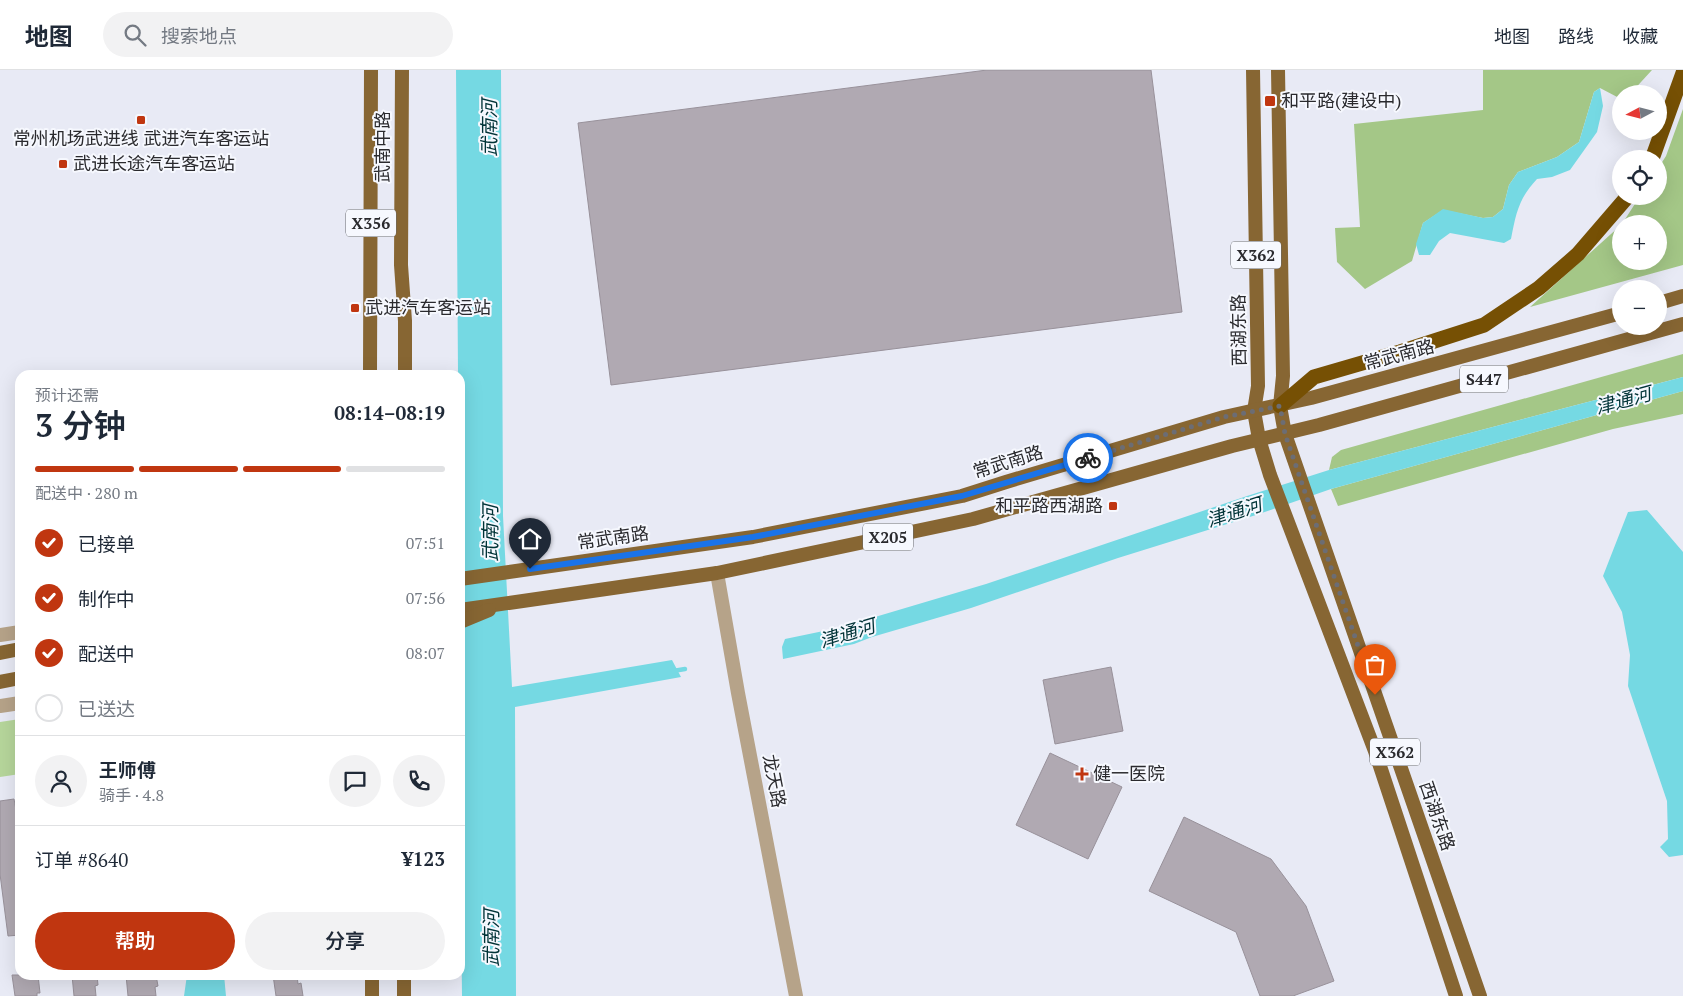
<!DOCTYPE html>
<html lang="zh">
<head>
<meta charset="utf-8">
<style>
	body { margin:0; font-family:"PT Serif","Noto Sans SC",serif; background:#f2f2f3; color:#1f2937; height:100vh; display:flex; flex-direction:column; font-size:19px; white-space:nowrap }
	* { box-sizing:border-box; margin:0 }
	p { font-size:16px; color:#747a83 }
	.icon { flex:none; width:28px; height:28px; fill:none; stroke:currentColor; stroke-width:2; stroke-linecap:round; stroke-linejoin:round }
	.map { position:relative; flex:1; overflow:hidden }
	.drawer { position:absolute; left:15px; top:300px; width:450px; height:610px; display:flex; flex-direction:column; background:#fff; border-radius:15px; box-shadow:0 5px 20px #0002 }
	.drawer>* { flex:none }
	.needle { width:32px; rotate:263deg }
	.controls { position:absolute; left:1612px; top:15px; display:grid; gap:10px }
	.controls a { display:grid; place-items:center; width:55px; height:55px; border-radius:50%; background:#fff; box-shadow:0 5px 20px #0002; font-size:25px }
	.pin { position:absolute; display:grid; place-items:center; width:42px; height:42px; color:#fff; margin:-51px -21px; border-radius:50% 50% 50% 0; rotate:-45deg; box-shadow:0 0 5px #0007 }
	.pin .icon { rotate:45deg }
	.courier { position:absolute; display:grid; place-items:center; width:50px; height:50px; margin:-25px; border:4px solid #1a73e8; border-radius:50%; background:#fff; color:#222; box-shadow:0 1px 6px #0007 }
	.summary em { font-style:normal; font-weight:600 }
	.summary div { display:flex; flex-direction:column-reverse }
	.summary { display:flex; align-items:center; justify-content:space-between; height:85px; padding:0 20px }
	h1 { font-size:32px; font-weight:600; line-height:38px }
	.bar { display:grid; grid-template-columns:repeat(4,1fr); gap:8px 5px; align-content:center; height:60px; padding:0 20px }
	.bar i { height:6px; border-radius:4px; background:#e0e1e3 }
	.bar .active { background:#c03610 }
	.bar p { grid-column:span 4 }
	.line { display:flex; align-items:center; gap:12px; padding:0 20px; border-top:1px solid #e0e1e3 }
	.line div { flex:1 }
	.round { display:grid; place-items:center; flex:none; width:52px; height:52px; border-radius:26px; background:#f2f2f3 }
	ol { padding:0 20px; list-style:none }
	li { display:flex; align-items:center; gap:15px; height:55px }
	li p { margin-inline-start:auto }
	li .icon { padding:5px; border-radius:50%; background:#c03610; color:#fff; stroke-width:4 }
	li:last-child { color:#747a83 }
	li i { width:28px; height:28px; border:2px solid #e0e1e3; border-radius:50% }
	.button { display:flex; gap:10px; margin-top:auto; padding:10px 20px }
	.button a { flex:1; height:58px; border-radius:30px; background:#c03610; color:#fff; font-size:20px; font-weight:600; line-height:58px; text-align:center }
	.button a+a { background:#f2f2f3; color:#1f2937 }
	header { display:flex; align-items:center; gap:30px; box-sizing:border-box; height:70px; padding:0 25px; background:#fff; border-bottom:1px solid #e0e1e3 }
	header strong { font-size:24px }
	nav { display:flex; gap:28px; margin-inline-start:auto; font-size:18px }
	.search { width:350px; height:45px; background:#f2f2f3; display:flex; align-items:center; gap:12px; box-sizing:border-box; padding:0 18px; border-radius:28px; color:#747a83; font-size:19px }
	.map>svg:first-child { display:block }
</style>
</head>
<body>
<header>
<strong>地图</strong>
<div class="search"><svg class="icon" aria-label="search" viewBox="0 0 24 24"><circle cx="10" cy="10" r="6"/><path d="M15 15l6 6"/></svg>搜索地点</div>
<nav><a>地图</a><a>路线</a><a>收藏</a></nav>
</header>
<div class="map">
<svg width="1683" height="926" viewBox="0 0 1683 926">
	<rect width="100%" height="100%" fill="#e8eaf5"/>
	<path fill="#b6d69b" d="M20,649V704L0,707V652Z"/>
	<g fill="#a4c787">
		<path d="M1483,0H1652L1630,24H1621V29L1600,18L1594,22L1579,72L1557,87L1518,102L1509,115L1503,139L1493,147L1483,148L1443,140L1423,153L1412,191L1365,219L1337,192L1335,158L1360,157L1354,54L1483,40Z"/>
		<path d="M1683,39V195L1530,237L1621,155V191H1659V154H1622L1640,126H1659V97L1666,86Z"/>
		<path d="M1683,284V307L1329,400L1332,387L1341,380Z"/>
		<path d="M1683,321V344L1613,359L1338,436L1331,419Z"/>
	</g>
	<g fill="#75d9e3">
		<path d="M456,0H501L503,446L512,617L672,590L681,607L515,637L516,926H462L460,743V305H458Z"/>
		<path d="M1600,18L1603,36L1597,62L1570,100L1552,107L1537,109C1519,128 1516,143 1511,169L1504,173L1450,163L1439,171L1430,185H1419L1416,174L1423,153L1443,139L1483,148L1493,147L1503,139L1509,115L1518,102L1557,87L1579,72L1594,22Z"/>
		<path d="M1683,307V321L1331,419L1256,445L1118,488L971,538L872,567L854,574L783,589L782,577L785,569L838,558L986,514L1247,426L1329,400Z"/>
		<path d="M1647,440L1683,482V785L1669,787L1660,777L1668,769L1667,731L1628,616L1630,585L1622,542L1603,506L1628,442Z"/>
		<path d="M187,905H224L226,926H184Z"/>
	</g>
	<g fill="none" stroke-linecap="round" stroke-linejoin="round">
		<path stroke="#75d9e3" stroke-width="4.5" d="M673,601L685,599"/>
	</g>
	<g fill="#b0a9b2" stroke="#98919a">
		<path d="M987,0H1151L1182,242L611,315L578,53Z"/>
		<path d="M1111,597L1123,661L1055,674L1043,610Z"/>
		<path d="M1050,683L1122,717L1088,789L1016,755Z"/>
		<path d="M14,729L16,740H18L20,753V760H18L20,778V865L8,866L0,804V731Z"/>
		<path d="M1184,747L1271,789L1306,836L1334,911L1293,926H1260L1236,862L1149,821Z"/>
		<path d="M12,905H38L40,923H37V926H15Z"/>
		<path d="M72,905H97L98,915L95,916L96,926H74Z"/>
		<path d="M126,905H156L158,916L155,917L156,926H128Z"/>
		<path d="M273,905H297L298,914L301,913L303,926H276Z"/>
	</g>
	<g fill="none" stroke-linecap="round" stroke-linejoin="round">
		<g stroke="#b6a389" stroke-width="14">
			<path d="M717,503L738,623L796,926"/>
			<path d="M0,565L20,562"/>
			<path d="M0,636L20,633"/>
		</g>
		<g stroke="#876633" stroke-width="14">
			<path d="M402,0L401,195L405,251V305"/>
			<path d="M1253,0L1258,316L1254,341L1259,369L1270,405L1375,681L1456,926"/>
			<path d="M1278,0L1283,306L1280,336L1285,364L1480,926"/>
			<path d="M1659,233L1683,226"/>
			<path d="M370,305L371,0"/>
			<path d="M460,509L753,467L962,426L1006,412L1224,347L1311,328L1621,243"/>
			<path d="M460,540L717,503L973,449L1232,376L1319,355L1683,254"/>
			<path d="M460,552L489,540"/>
			<path d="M0,583L20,579"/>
			<path d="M0,612L20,608"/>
			<path d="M372,905V926"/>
			<path d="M404,905V926"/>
		</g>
		<g stroke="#765004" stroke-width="15">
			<path d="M1652,89L1683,3"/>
			<path d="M1280,336L1314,307L1400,282L1484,255L1539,218L1578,184L1628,126"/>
		</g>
	</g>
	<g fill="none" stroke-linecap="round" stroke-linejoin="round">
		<path stroke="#6c6d74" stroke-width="5" stroke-dasharray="0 9" d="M1088,388L1224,347L1280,336L1285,364L1296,396L1375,625"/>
		<path stroke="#1a73e8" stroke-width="6" d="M530,499L753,467L962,426L1088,388"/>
	</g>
	<g fill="#c03610" stroke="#f6f8fe" stroke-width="2">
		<rect x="1264" y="25" width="12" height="12" rx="2.5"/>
		<rect x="136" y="45" width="10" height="10" rx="2.5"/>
		<rect x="58" y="89" width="10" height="10" rx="2.5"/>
		<rect x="350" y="233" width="10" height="10" rx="2.5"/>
		<rect x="1108" y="431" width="10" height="10" rx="2.5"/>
		<path d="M1079.5 696.5h5v5h5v5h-5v5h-5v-5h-5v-5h5z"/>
	</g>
	<g text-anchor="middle" stroke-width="4" stroke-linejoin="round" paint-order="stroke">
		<g fill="#f6f8fe" stroke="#67686c" stroke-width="1">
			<rect x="346" y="139.5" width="50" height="27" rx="4"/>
			<rect x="1231" y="171.5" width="50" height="27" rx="4"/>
			<rect x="1460" y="295.5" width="48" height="27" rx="4"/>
			<rect x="863" y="453.5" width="50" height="27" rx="4"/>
			<rect x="1370" y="668.5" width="50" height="27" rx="4"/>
		</g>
		<g font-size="16" font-weight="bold" fill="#2a2a2e">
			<text x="371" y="159">X356</text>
			<text x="1256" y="191">X362</text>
			<text x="1484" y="315">S447</text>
			<text x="888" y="473">X205</text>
			<text x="1395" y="688">X362</text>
		</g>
		<g font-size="18" fill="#2a2a2e" stroke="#f6f8fe" text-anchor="start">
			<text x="1281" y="37">和平路(建设中)</text>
			<text x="141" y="75" text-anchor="middle">常州机场武进线 武进汽车客运站</text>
			<text x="73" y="100">武进长途汽车客运站</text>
			<text x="365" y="244">武进汽车客运站</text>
			<text x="1103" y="442" text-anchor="end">和平路西湖路</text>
			<text x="1093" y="710">健一医院</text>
		</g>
		<g font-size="18" fill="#2a2a2e" stroke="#f6f8fe">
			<text transform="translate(383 77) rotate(-90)" y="6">武南中路</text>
			<text transform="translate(1239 260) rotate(-91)" y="6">西湖东路</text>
			<text transform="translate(1399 285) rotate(-15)" y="6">常武南路</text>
			<text transform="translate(1008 392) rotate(-17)" y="6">常武南路</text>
			<text transform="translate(613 468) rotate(-8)" y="6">常武南路</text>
			<text transform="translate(774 711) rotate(79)" y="6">龙天路</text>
			<text transform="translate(1437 746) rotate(71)" y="6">西湖东路</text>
		</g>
		<g font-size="19" font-style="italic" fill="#003337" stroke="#f6f8fe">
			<text transform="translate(489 58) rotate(-90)" y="7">武南河</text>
			<text transform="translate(1623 330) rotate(-15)" y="7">津通河</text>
			<text transform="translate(1234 442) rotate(-18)" y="7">津通河</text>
			<text transform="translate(490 463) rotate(-90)" y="7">武南河</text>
			<text transform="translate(847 563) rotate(-17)" y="7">津通河</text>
			<text transform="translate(491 868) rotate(-90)" y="7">武南河</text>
		</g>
	</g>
</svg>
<div class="controls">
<a><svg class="needle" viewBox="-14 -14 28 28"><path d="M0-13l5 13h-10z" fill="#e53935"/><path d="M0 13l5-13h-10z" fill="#747a83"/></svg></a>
<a><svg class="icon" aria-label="locate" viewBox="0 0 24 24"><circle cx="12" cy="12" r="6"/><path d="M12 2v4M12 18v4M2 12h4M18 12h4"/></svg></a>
<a>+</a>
<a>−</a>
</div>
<div class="pin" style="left:1375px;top:625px;background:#ea580c"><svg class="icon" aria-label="bag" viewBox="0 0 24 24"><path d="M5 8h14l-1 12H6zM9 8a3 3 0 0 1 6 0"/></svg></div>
<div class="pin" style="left:530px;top:499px;background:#1f2937"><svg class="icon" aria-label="home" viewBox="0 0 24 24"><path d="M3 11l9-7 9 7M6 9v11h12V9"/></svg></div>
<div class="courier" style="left:1088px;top:388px"><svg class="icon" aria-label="bike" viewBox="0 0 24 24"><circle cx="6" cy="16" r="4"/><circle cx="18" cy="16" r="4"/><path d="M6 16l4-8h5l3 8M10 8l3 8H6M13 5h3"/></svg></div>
<section class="drawer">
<div class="summary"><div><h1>3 分钟</h1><p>预计还需</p></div><em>08:14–08:19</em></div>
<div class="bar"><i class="active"></i><i class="active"></i><i class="active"></i><i></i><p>配送中 · 280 m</p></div>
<ol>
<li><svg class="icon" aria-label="check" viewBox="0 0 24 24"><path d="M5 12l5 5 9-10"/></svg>已接单<p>07:51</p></li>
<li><svg class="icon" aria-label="check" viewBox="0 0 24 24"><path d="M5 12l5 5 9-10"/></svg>制作中<p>07:56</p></li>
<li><svg class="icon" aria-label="check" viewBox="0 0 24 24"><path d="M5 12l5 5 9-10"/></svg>配送中<p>08:07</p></li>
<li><i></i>已送达</li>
</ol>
<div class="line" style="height:90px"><a class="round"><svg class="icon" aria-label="person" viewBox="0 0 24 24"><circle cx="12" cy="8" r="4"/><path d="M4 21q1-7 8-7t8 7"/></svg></a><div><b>王师傅</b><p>骑手 · 4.8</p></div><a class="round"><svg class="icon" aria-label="chat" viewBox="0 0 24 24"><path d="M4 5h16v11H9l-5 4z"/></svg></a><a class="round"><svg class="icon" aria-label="phone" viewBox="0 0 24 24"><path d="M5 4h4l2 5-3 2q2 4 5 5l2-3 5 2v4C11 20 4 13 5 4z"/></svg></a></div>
<div class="line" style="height:65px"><div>订单 #8640</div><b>¥123</b></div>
<div class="button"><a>帮助</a><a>分享</a></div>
</section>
</div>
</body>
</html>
